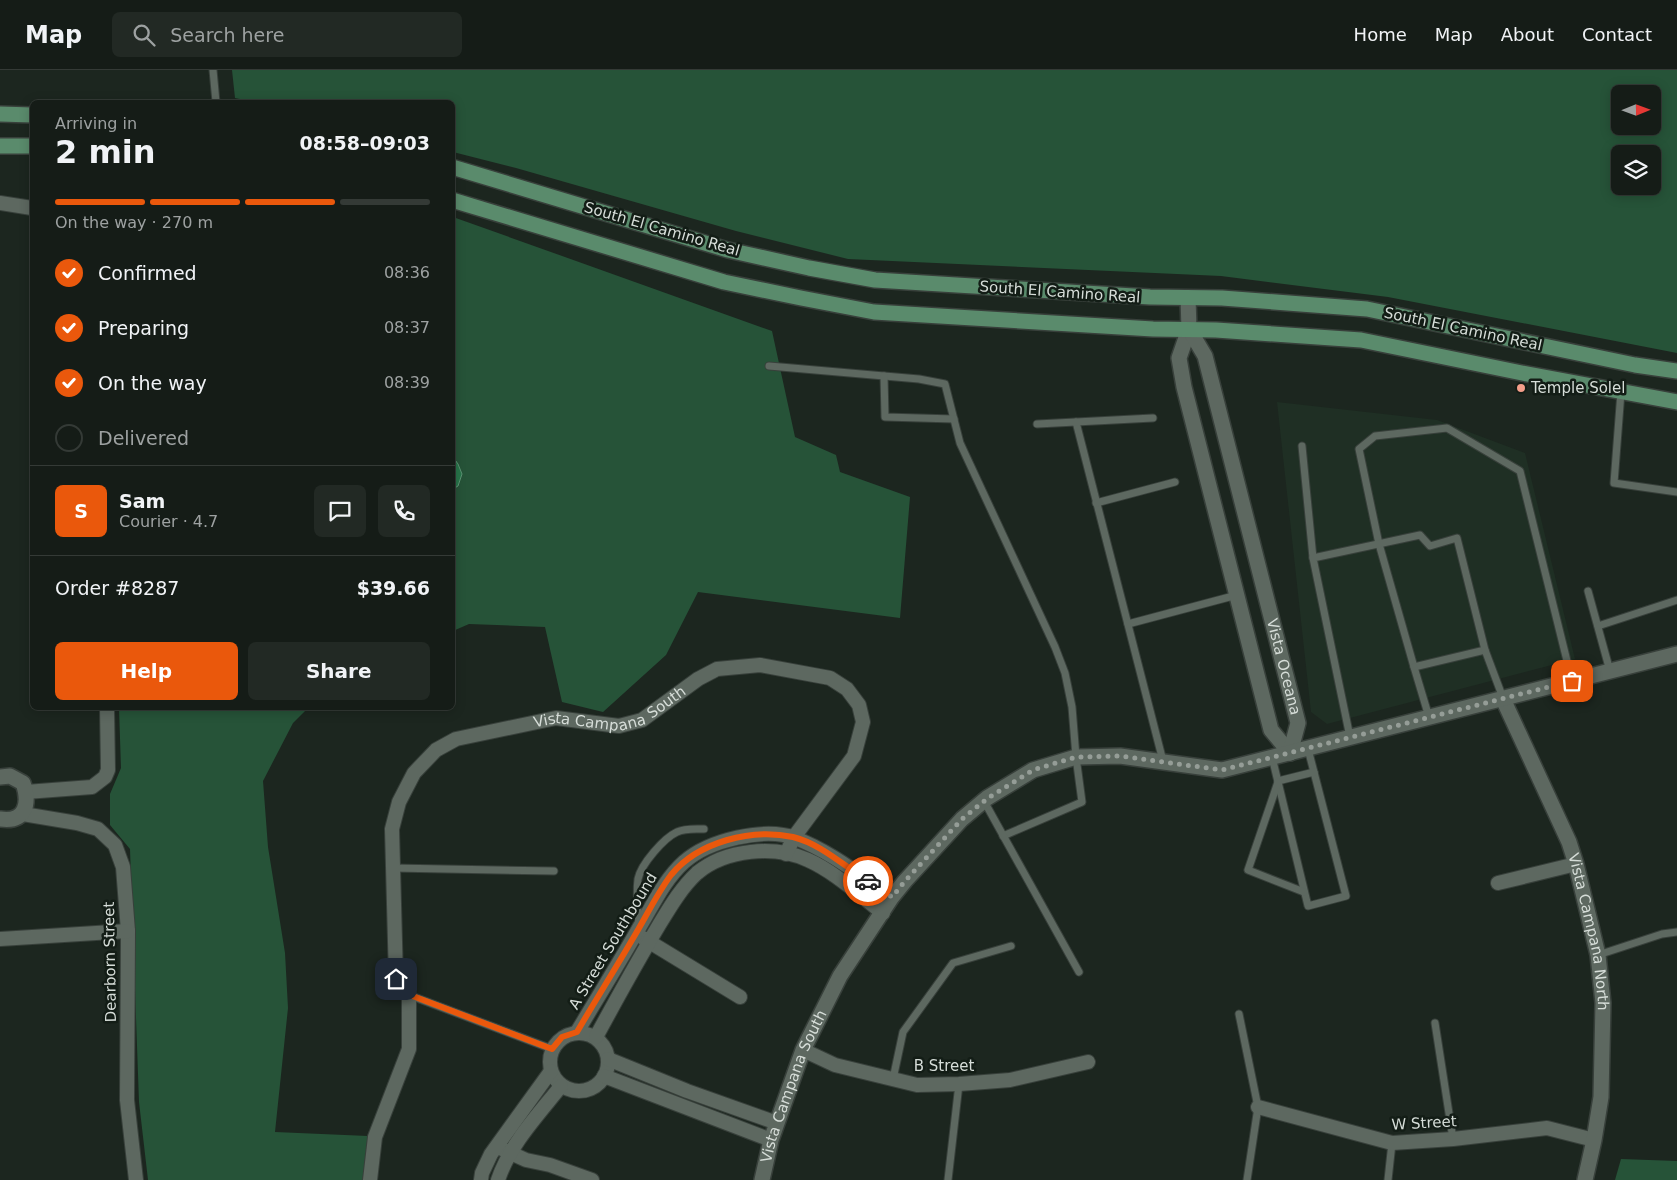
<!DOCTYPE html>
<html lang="en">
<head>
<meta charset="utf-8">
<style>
	body { margin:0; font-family:"DejaVu Sans",sans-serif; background:#222924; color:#f1f3f6; height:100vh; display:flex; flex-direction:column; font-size:19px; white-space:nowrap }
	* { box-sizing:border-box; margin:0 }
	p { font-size:16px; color:#9da1a1 }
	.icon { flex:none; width:28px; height:28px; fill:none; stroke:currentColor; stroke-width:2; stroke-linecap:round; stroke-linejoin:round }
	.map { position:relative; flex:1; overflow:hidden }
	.side { position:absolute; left:30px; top:30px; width:425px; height:610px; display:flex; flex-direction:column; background:#151c17; border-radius:8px; box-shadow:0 2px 12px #0003,0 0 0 1px #343a36 }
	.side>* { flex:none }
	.needle { width:32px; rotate:89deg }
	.tools { position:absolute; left:1611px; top:15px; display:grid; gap:10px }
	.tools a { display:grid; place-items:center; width:50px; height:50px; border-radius:8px; background:#151c17; box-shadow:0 2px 12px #0003,0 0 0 1px #343a36; font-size:25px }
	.pin { position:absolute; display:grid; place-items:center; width:42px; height:42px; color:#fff; margin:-21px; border-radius:10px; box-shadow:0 2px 8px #0006 }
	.courier { position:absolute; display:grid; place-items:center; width:50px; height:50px; margin:-25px; border:4px solid #ea580c; border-radius:50%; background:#fff; color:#222; box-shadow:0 1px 6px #0007 }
	.head em { font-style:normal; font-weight:700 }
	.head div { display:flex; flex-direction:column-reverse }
	.head { display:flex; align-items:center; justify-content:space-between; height:85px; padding:0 25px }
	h1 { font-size:32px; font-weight:700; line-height:38px }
	.bar { display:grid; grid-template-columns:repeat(4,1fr); gap:8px 5px; align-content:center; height:60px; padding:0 25px }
	.bar i { height:6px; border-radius:4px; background:#343a36 }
	.bar .on { background:#ea580c }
	.bar p { grid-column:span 4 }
	.line { display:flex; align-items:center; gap:12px; padding:0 25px; border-top:1px solid #343a36 }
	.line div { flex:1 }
	.round { display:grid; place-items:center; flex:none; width:52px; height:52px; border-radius:8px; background:#222924 }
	ol { padding:0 25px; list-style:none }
	li { display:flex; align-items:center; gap:15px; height:55px }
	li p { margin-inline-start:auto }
	li .icon { padding:5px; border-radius:50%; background:#ea580c; color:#fff; stroke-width:4 }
	li:last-child { color:#9da1a1 }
	li i { width:28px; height:28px; border:2px solid #343a36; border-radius:50% }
	.cta { display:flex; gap:10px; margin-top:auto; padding:10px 25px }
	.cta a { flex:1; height:58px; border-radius:8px; background:#ea580c; color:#fff; font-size:20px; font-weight:700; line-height:58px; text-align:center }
	.cta a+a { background:#222924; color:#f1f3f6 }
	header { display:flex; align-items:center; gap:30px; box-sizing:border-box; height:70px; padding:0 25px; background:#151c17; border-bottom:1px solid #343a36 }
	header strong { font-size:24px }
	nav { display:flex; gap:28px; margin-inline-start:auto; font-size:18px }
	.search { width:350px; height:45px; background:#222924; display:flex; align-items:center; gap:12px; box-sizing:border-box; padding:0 18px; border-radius:8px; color:#9da1a1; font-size:19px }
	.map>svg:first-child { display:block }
</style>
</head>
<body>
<header>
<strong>Map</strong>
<div class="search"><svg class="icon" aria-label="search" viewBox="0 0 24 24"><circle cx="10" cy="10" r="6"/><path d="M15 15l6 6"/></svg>Search here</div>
<nav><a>Home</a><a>Map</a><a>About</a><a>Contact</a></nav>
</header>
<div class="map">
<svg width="1677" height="1110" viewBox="0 0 1677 1110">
	<rect width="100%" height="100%" fill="#1c261f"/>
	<path fill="#1f2f24" d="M1277,332L1437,350L1525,383L1575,589L1327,654L1311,642Z"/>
	<g fill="#265338" fill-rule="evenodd">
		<path d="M232,0H1677V283L1388,227L1221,206L848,189L736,161L516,98L453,82L452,32H254L235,28ZM1620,24H1652V56H1620ZM1620,84H1652V116H1620Z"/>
		<path d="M453,147L772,261L795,367L836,385L840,402L910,427L900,548L698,522L666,585L603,642L562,632L545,557L469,554L453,561Z"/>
		<path d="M119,638H308L293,653L263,711L268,777L285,883L288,938L275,1062L368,1066L364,1110H148L139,1032L130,779L110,755V724L121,698Z"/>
		<path d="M1621,1089L1677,1091V1110H1615Z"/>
	</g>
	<path fill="#277449" stroke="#5c9474" d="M453,387L458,394L462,404L458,416L453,419Z"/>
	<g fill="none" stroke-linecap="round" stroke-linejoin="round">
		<defs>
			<g id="lane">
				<path d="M213,0L216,32"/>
				<path d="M769,296L919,309L945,314L960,373L1055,577L1065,603L1072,637L1076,687L1082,732L1003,766"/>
				<path d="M884,306L885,347L954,349"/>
				<path d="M1621,322L1614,413L1677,422"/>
				<path d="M1076,352L1163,691"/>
				<path d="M1037,354L1153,348"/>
				<path d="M1302,376L1313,488"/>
				<path d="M1096,433L1175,412"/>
				<path d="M1588,521L1610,601"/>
				<path d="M1128,554L1237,525"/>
				<path d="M1598,556L1677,530"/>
				<path d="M1485,580L1414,597L1379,474L1359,379L1375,366L1447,358L1520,401L1572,611"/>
				<path d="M1414,597L1429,647"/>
				<path d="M1350,667L1313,488L1420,465L1430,476L1457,468L1485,580L1503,628"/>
				<path d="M1272,687L1308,836L1346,826L1308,679"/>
				<path d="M1278,711L1314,702"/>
				<path d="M1278,712L1248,800L1304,822"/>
				<path d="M984,731L1079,902"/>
				<path d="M393,798L554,801"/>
				<path d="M639,855C638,840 636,824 638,809C641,794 664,768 677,762C685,758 695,759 704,759"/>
				<path d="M1598,885L1662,864L1677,862"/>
				<path d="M409,925L552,979"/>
				<path d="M1239,944L1258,1037L1247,1110"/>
				<path d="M1435,953L1453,1069"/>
				<path d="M893,1009L903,962L953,893L1011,876"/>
				<path d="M948,1110L959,1014"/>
				<path d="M1388,1110L1392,1073"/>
			</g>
			<g id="street">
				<path d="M0,133L32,138"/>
				<path d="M26,722L92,717L105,707L108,700L107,638"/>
				<path d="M23,744L77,753L98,759L115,775L123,797L128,861L127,1030L136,1110"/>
				<path d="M1498,813L1576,794"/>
				<path d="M643,868L740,927"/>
				<path d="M0,869L128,861"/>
				<path d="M577,962C598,927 619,893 639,858C653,835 664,810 684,792C709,770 764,757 795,768C830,781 862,807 892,827"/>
				<circle cx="579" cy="992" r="29"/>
				<path d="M596,967C616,930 637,892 659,855C670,837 681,818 697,803C726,779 774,775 808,790C835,802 859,825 883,843"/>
				<path d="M803,980L835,995L917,1015L959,1014L1010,1010L1088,992"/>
				<path d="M608,989L687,1021L777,1053"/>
				<path d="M604,1006L771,1070"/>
				<path d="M1258,1037L1392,1073L1453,1069L1547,1058L1594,1070"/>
				<path d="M502,1079L526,1090L550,1095L592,1110"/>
				<path id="s1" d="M370,1110L375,1067L409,979V925L396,909L392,759L399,732L414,703L436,680L456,669L556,648L619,656L642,650L698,609L717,599L760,595L830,608L847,619L859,635L863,652L854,686L794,767L786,784"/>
				<path d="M481,1110L482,1103L491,1084L551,1001"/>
				<path d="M498,1110C510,1074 538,1045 561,1016"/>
			</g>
			<g id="secondary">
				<path d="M1188,228L1189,259L1179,288L1184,317L1271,660L1290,683"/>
				<path id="s2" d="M1189,259L1205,286L1298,653L1290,683"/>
				<path id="s3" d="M1503,629L1569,772L1576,794L1598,885L1603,933L1601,1027L1594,1070L1585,1110"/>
				<path d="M0,707L10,706L23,713C30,733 26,753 0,749"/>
				<path id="s4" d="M762,1110L771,1070L803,980L840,906L892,827L905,811L962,749L987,728L1033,700L1076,687L1120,686L1222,700L1677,584"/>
			</g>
			<g id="primary">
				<path d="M0,44L32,45"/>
				<path d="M0,76H32"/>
				<path d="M452,97L728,180L809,198L875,210L1150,227L1222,228L1367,239L1635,295L1677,301"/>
				<path d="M452,130L724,212L801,228L874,242L1153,259L1216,260L1361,270L1522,303L1677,332"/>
			</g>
		</defs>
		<use href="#lane" stroke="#38403b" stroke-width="9"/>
		<use href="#street" stroke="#38403b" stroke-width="16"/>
		<use href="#secondary" stroke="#38403b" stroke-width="18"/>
		<use href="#primary" stroke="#38403b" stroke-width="18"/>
		<use href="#lane" stroke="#5d6860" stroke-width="7"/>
		<use href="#street" stroke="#5d6860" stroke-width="14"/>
		<use href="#secondary" stroke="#5d6860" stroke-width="15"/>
		<use href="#primary" stroke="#5a8b6c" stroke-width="15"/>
	</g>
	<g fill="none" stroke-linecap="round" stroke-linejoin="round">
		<path stroke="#959d97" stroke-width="5" stroke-dasharray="0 9" d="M868,811L892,827L905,811L962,749L988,728L1033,700L1076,687L1120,686L1222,700L1572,611"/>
		<path stroke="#ea580c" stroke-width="6" d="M396,909L410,925L552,979L562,967L577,962C595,931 614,901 632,870C645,849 656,825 671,805C698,772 751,758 793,767C821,774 844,796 868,811"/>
	</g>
	<circle fill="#f49e8a" stroke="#131d16" stroke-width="2" cx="1521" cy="318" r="5"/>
	<g text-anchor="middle" stroke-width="5" stroke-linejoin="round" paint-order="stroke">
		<g font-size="15" fill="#d6ddd8" stroke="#131d16">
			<text transform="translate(662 159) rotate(16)" y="5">South El Camino Real</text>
			<text transform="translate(1060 222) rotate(4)" y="5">South El Camino Real</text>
			<text transform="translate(1463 259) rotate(12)" y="5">South El Camino Real</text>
			<text dy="5" stroke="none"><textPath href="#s2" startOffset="352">Vista Oceana</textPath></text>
			<text dy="5" stroke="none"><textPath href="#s1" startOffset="638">Vista Campana South</textPath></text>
			<text dy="5" stroke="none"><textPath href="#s3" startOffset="250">Vista Campana North</textPath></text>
			<text transform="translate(613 871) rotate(-59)" y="5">A Street Southbound</text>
			<text transform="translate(110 892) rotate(-91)" y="5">Dearborn Street</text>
			<text x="944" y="1001">B Street</text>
			<text dy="5" stroke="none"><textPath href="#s4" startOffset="99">Vista Campana South</textPath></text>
			<text transform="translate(1424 1053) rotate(-3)" y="5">W Street</text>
		</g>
		<g font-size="15" fill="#d6ddd8" stroke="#131d16" text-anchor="start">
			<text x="1531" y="323">Temple Solel</text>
		</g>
	</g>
</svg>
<div class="tools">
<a><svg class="needle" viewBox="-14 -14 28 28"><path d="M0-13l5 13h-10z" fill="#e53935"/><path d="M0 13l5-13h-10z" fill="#9da1a1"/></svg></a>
<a><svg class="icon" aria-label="layers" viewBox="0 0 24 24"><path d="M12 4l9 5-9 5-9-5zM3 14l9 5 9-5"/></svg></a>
</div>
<div class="pin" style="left:1572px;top:611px;background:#ea580c"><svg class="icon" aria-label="bag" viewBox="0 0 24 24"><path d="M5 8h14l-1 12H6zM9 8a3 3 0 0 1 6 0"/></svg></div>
<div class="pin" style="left:396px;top:909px;background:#1f2937"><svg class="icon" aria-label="home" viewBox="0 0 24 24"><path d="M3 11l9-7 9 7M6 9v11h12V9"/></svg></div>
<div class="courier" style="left:868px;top:811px"><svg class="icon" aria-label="car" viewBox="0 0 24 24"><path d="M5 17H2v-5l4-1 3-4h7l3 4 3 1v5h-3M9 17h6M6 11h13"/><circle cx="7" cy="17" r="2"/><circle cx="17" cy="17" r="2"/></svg></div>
<section class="side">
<div class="head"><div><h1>2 min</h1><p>Arriving in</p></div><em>08:58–09:03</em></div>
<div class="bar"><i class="on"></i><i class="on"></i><i class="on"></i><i></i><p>On the way · 270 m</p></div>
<ol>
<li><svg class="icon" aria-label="check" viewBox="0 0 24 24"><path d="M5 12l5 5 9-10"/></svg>Confirmed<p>08:36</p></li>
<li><svg class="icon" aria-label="check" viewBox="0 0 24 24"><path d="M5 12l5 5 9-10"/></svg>Preparing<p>08:37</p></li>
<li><svg class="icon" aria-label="check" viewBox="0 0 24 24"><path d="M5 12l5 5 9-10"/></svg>On the way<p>08:39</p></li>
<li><i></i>Delivered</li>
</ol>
<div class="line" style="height:90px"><b class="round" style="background:#ea580c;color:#fff">S</b><div><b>Sam</b><p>Courier · 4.7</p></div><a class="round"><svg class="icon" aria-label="chat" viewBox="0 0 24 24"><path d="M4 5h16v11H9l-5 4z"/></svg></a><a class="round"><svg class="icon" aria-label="phone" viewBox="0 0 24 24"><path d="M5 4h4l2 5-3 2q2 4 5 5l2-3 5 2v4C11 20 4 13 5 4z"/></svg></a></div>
<div class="line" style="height:65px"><div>Order #8287</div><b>$39.66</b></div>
<div class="cta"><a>Help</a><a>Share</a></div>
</section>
</div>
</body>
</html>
